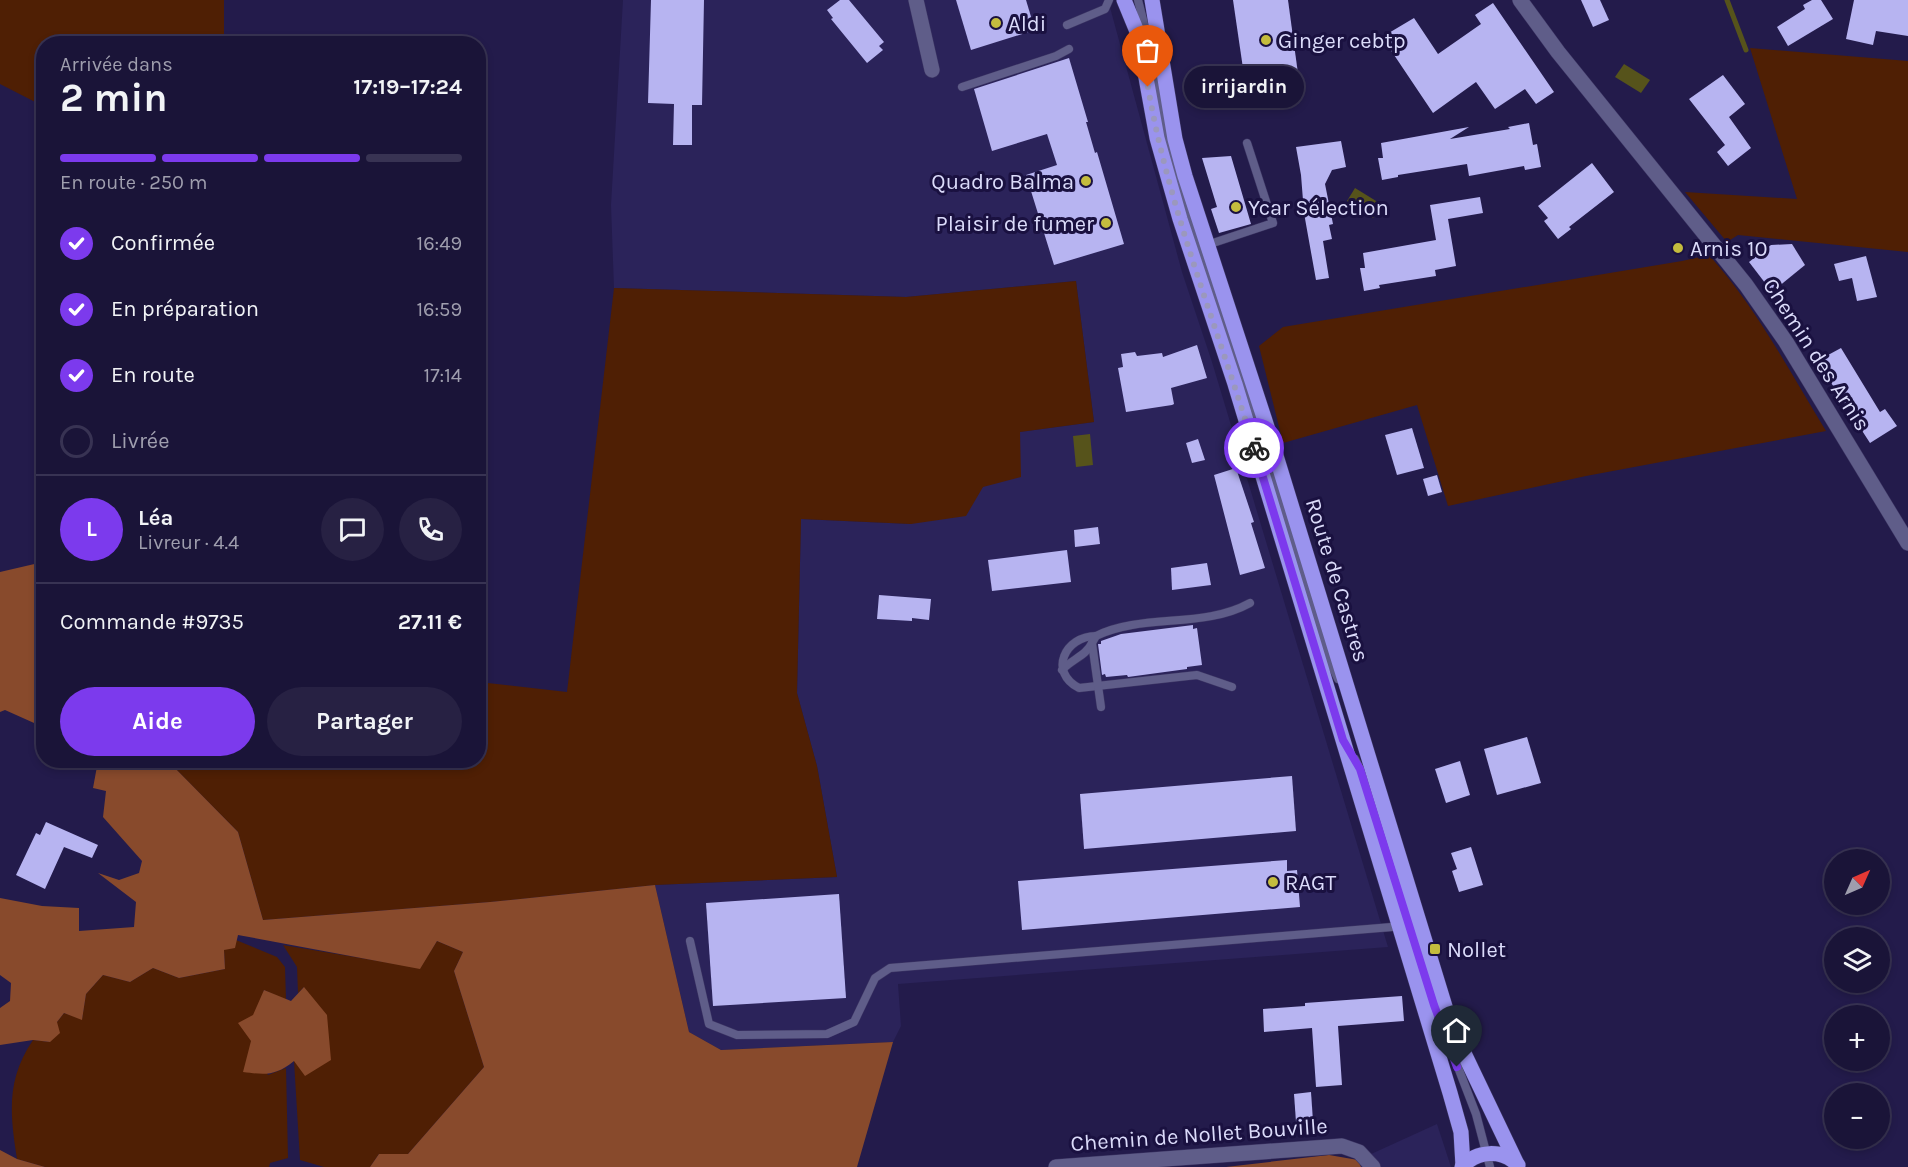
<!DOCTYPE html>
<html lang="fr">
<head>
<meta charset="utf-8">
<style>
	body { margin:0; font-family:Karla,sans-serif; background:#272143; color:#f1f3f6; height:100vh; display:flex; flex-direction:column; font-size:22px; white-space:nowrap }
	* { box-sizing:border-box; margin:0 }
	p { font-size:20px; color:#9f9eae }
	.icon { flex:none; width:33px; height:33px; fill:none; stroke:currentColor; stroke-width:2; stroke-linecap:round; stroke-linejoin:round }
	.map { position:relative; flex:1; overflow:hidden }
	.panel { position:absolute; left:36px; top:36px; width:450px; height:732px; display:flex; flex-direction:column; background:#1a1438; border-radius:24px; box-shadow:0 3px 9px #0003,0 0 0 2px #383353 }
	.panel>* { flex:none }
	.needle { width:39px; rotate:45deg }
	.fabs { position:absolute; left:1824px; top:849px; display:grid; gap:12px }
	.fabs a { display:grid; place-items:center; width:66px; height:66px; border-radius:50%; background:#1a1438; box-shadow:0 3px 9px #0003,0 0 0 2px #383353; font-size:30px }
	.pin { position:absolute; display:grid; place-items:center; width:51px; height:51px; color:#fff; margin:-62px -26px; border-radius:50% 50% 50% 0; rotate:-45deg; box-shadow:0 0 6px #0007 }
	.pin .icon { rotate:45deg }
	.courier { position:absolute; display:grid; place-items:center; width:60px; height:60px; margin:-30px; border:4px solid #7c3aed; border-radius:50%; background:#fff; color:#222; box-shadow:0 2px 8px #0007 }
	.bubble { position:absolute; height:42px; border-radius:21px; background:#1a1438; box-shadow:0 3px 9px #0003,0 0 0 2px #383353; font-size:20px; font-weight:700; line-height:42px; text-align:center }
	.headline em { font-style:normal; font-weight:700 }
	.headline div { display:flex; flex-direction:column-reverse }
	.headline { display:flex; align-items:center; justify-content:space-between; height:102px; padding:0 24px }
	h1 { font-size:39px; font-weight:700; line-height:45px }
	.bar { display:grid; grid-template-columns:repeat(4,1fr); gap:9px 6px; align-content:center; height:72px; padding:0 24px }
	.bar i { height:8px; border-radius:4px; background:#383353 }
	.bar .active { background:#7c3aed }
	.bar p { grid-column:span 4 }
	.line { display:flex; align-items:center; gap:15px; padding:0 24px; border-top:2px solid #383353 }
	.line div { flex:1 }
	.round { display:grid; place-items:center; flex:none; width:63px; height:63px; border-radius:32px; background:#272143 }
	ol { padding:0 24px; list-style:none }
	li { display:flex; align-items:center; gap:18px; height:66px }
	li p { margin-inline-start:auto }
	li .icon { padding:6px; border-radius:50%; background:#7c3aed; color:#fff; stroke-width:4 }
	li:last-child { color:#9f9eae }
	li i { width:33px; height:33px; border:3px solid #383353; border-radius:50% }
	.button { display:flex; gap:12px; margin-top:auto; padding:12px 24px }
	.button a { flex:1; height:69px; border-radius:36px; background:#7c3aed; color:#fff; font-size:24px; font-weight:700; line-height:69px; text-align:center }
	.button a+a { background:#272143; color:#f1f3f6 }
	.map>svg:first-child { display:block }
</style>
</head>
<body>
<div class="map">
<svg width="1908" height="1167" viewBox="0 0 1908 1167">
	<rect width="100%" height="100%" fill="#231b4b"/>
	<g fill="#2b235a">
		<path d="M623,0H1108L1182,272L1212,362L1388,947L898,984L901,1026L893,1042L721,1050L689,1032L655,885L837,877L817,766L797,693L801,519L911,524L983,487L1019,432L1094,422L1076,281L906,297L614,288L611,205Z"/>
		<path d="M1437,1124L1451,1167H1361L1358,1160Z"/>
	</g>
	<g fill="#4f1f04">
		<path d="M0,0H224V43L44,44L43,106L0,84Z"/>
		<path d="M1750,48L1908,61V252L1738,235L1727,242L1685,192L1797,199Z"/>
		<path d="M1709,255C1756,307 1790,372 1826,431L1586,476L1448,506L1417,405L1283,443L1259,346L1283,327L1682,261Z"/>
		<path d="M1076,281L1094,422L1020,432L1021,477L983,487L966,516L911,524L801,519L797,693L817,766L837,877L655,885L490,902L263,920L238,832L168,761L478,760L479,682L567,692L614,288L906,297Z"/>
		<path d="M236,940L277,957L285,967L286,1000L264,990L251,1041L268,1075L286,1068L288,1158L270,1163L269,1167H45L17,1159C10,1114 6,1080 33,1040L50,1042L57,1022L64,1013L82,1019L86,994L103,975L130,982L153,968L179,978L225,969L224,950Z"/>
		<path d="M437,941L463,952L454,971L484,1067L408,1154H379L370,1167H324L300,1160L294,1061L304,987L298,993L297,967L283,945L420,968Z"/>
	</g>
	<g fill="#884a2c">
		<path d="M43,562V622L35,633L43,642V727L5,710L0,712V572Z"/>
		<path d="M98,761H168L238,832L263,920L490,902L655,885L689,1032L721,1050L893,1042L857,1167H370L379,1154H408L484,1067L454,971L463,952L437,941L420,969L238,935L235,948L224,950L225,969L179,978L153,968L130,982L103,975L86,994L82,1020L64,1013L57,1022L60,1033L50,1042L33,1040L0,1045V1008L10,1001L11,983L0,975V898L42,906L79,908V931L134,927L136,902L98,873L119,880L139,873L142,861L103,817L106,791L93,788Z"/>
		<path d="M304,987L327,1015L331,1060L305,1076L294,1061C275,1076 266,1075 243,1072L251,1041L238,1023L253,1015L264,990L291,1001Z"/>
		<path d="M0,1150L17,1159L45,1167H0Z"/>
		<path d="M1329,1155L1358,1160L1361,1167H1226Z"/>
	</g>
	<g fill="#56531b">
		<path d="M1624,64L1650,80L1641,93L1615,77Z"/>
		<path d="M1355,188L1381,204L1373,218L1347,201Z"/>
		<path d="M1090,434L1093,465L1076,467L1073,436Z"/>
	</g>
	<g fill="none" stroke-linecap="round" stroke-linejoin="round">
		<path stroke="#56531b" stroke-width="5" d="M1727,0L1746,50"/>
	</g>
	<g fill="#b7b4f1">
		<path d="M651,0H704L702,105H692V145H673L674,104L648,103Z"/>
		<path d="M840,0H849L884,42L879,46L883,50L867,63L831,19L833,18L827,10Z"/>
		<path d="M956,0H1026L1035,30L971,50Z"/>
		<path d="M1233,0H1288L1299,81L1246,89Z"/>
		<path d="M1581,0H1600L1609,20L1593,27Z"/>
		<path d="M1812,0H1821L1833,19L1788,46L1777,27L1805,9L1803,5Z"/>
		<path d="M1854,0H1908V36L1876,31L1873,45L1846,39Z"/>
		<path d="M1493,3L1554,92L1536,104L1525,89L1495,109L1476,82L1433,113L1382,37L1414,18L1438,54L1481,24L1475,15Z"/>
		<path d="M1069,58L1088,122H1086L1095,153L1097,152L1124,244L1054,265L1026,175L1057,165L1047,134L992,151L974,89Z"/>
		<path d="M1723,75L1745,104L1729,117L1751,148L1728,166L1717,152L1725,145L1689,99Z"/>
		<path d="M1529,123L1533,145L1537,144L1541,167L1525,170L1524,166L1469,176L1467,164L1398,175V177L1382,180L1378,158H1383L1381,143L1469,127L1450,139L1510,129L1508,127Z"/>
		<path d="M1341,141L1346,167L1332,170L1325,184L1333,224L1329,225L1332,239L1323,241L1329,278L1316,280L1304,213L1301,175L1296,147Z"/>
		<path d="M1231,156L1251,224L1219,233L1211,209L1217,207L1202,158Z"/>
		<path d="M1592,163L1614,192L1569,227L1571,229L1558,239L1544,221L1548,218L1538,206Z"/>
		<path d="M1480,197L1483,213L1448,219L1456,266L1435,270L1436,276L1379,285L1380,288L1364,291L1360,268H1365L1363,253L1436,240L1430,205Z"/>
		<path d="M1792,244L1805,265L1772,292L1749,262L1771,245Z"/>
		<path d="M1866,256L1877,297L1857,301L1852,278L1839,281L1834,264Z"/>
		<path d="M1197,345L1207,378L1171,388L1174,404L1172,405L1126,412L1118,368L1123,367L1121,354L1135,352L1137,356L1162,353L1163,357Z"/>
		<path d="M1841,348L1880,412L1885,409L1897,426L1870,443L1817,361Z"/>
		<path d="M1412,428L1424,468L1397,475L1385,435Z"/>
		<path d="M1198,439L1205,460L1192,463L1186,443Z"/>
		<path d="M1236,468L1254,522L1251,523L1265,568L1240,575L1214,475Z"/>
		<path d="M1437,475L1442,492L1428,496L1423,479Z"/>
		<path d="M1098,527L1100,544L1075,547L1074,530Z"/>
		<path d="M1067,550L1071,582L992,591L988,560Z"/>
		<path d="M1207,563L1211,585L1172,590L1171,568Z"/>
		<path d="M879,595L931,599L929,620L912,618V621L877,619Z"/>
		<path d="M1193,625V629L1197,628L1202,665L1187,667V669L1128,677L1127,675L1106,677L1105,674L1102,675L1098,644H1101V641L1121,634Z"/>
		<path d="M1527,737L1541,783L1497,795L1484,749Z"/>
		<path d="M1460,761L1470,795L1446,803L1435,769Z"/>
		<path d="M1292,776L1296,831L1084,849L1080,794Z"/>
		<path d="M46,822L98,845L92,858L64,847L45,889L16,875L36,833L40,835Z"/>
		<path d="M1471,847L1483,885L1459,892L1452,871L1457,869L1451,853Z"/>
		<path d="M1287,860V871L1297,870L1300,907L1022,930L1018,881Z"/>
		<path d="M839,894L846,998L713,1006L706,903Z"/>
		<path d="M1402,996L1404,1021L1338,1026L1342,1085L1316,1087L1312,1028L1264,1032L1263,1009L1305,1006V1003Z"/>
		<path d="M1311,1092L1313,1121L1296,1122L1294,1094Z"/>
	</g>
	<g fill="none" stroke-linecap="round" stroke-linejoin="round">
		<defs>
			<g id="lane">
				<path d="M1138,0L1153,59L1169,153L1199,251L1246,390L1330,662L1338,679"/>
				<path d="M1067,25L1105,9L1109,0"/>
				<path d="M962,87L1056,56L1069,49"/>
				<path d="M1207,245L1273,223L1247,143"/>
				<path d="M1096,636C1065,636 1048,672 1079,688L1197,675L1232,687"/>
				<path d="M1062,670C1072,659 1086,656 1092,643"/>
				<path d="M1101,707L1092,643L1096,636C1143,613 1203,629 1250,603"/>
				<path d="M1355,759L1360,769L1373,807L1434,1005L1476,1114L1490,1167"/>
				<path d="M690,941L709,1024L737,1035L827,1034L854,1022L875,978L890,968L1392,927"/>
			</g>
			<g id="street">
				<path d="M916,0L932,70"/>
				<path d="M1520,0L1558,52L1746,285L1786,342L1908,543"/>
				<path d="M1056,1167L1342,1146L1359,1152L1373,1167"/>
			</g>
			<g id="primary">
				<path d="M1124,0L1138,34L1157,138L1180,219L1235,384L1450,1093L1461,1132L1463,1166"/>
				<path d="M1152,0L1175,139L1185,176L1270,436L1428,951L1451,1026L1516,1162"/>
				<path d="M1462,1167C1477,1150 1502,1149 1518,1165"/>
			</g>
		</defs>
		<use href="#lane" stroke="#3d3664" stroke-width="9"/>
		<use href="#street" stroke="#3d3664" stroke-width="16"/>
		<use href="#primary" stroke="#3d3664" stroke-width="16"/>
		<use href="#lane" stroke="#5f5d89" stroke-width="8"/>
		<use href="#street" stroke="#5f5d89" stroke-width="15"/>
		<use href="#primary" stroke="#9a93ee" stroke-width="15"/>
	</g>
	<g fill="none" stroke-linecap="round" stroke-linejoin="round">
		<path stroke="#9b98bd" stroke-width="6" stroke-dasharray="0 10.8" d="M1148,87C1169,211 1218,328 1254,448"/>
		<path stroke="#7c3aed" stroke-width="8" d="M1254,448L1343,740L1360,769L1434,1005L1457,1067"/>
	</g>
	<g fill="#c4bc3e" stroke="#1a1140" stroke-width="2">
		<circle cx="996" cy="23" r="6"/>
		<circle cx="1266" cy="40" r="6"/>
		<circle cx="1086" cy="181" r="6"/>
		<circle cx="1236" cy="207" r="6"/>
		<circle cx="1106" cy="223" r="6"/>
		<circle cx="1678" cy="248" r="6"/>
		<circle cx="1273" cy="882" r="6"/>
		<rect x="1429" y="943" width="12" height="12" rx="3"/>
	</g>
	<g text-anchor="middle" stroke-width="6" stroke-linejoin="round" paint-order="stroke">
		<g font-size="22" fill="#dbdbfa" stroke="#1a1140" text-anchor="start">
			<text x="1008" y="31">Aldi</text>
			<text x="1278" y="48">Ginger cebtp</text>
			<text x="1074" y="189" text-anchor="end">Quadro Balma</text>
			<text x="1248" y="215">Ycar Sélection</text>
			<text x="1094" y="231" text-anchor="end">Plaisir de fumer</text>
			<text x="1690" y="256">Arnis 10</text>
			<text x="1285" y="890">RAGT</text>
			<text x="1447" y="957">Nollet</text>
		</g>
		<g font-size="22" fill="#dbdbfa" stroke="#1a1140">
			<text transform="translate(1817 354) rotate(57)" y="8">Chemin des Arnis</text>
			<text transform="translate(1338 580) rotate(73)" y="8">Route de Castres</text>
			<text transform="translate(1199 1134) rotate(-4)" y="8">Chemin de Nollet Bouville</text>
		</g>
	</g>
</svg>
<div class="fabs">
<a><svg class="needle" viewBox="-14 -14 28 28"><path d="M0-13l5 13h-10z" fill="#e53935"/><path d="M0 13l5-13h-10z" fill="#9f9eae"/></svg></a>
<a><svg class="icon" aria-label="layers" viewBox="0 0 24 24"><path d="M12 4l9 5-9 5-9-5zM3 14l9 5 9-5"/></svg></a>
<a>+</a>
<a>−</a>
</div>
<div class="pin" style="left:1148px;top:87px;background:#ea580c"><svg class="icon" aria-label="bag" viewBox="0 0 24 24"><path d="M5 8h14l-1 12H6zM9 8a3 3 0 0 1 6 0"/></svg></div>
<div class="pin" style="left:1457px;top:1067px;background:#1f2937"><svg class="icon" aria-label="home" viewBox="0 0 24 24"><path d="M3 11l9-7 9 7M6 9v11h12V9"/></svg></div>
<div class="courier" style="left:1254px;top:448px"><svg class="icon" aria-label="bike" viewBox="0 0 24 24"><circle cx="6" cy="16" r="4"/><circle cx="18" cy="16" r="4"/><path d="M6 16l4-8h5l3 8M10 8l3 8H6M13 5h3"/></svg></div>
<div class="bubble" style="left:1184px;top:66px;width:120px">irrijardin</div>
<section class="panel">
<div class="headline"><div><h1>2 min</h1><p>Arrivée dans</p></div><em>17:19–17:24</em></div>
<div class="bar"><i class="active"></i><i class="active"></i><i class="active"></i><i></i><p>En route · 250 m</p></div>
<ol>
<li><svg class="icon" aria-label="check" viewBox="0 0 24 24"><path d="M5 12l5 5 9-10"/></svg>Confirmée<p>16:49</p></li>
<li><svg class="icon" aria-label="check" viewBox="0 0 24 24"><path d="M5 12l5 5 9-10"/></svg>En préparation<p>16:59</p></li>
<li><svg class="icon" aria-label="check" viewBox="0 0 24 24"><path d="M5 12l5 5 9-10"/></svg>En route<p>17:14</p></li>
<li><i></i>Livrée</li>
</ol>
<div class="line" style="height:108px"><b class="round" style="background:#7c3aed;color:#fff">L</b><div><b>Léa</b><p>Livreur · 4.4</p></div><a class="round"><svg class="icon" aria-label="chat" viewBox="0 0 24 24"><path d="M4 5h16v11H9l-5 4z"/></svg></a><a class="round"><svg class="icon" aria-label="phone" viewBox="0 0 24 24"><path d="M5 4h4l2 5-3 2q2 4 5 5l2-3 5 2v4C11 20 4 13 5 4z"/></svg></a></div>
<div class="line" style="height:78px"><div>Commande #9735</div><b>27.11 €</b></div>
<div class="button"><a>Aide</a><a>Partager</a></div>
</section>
</div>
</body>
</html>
